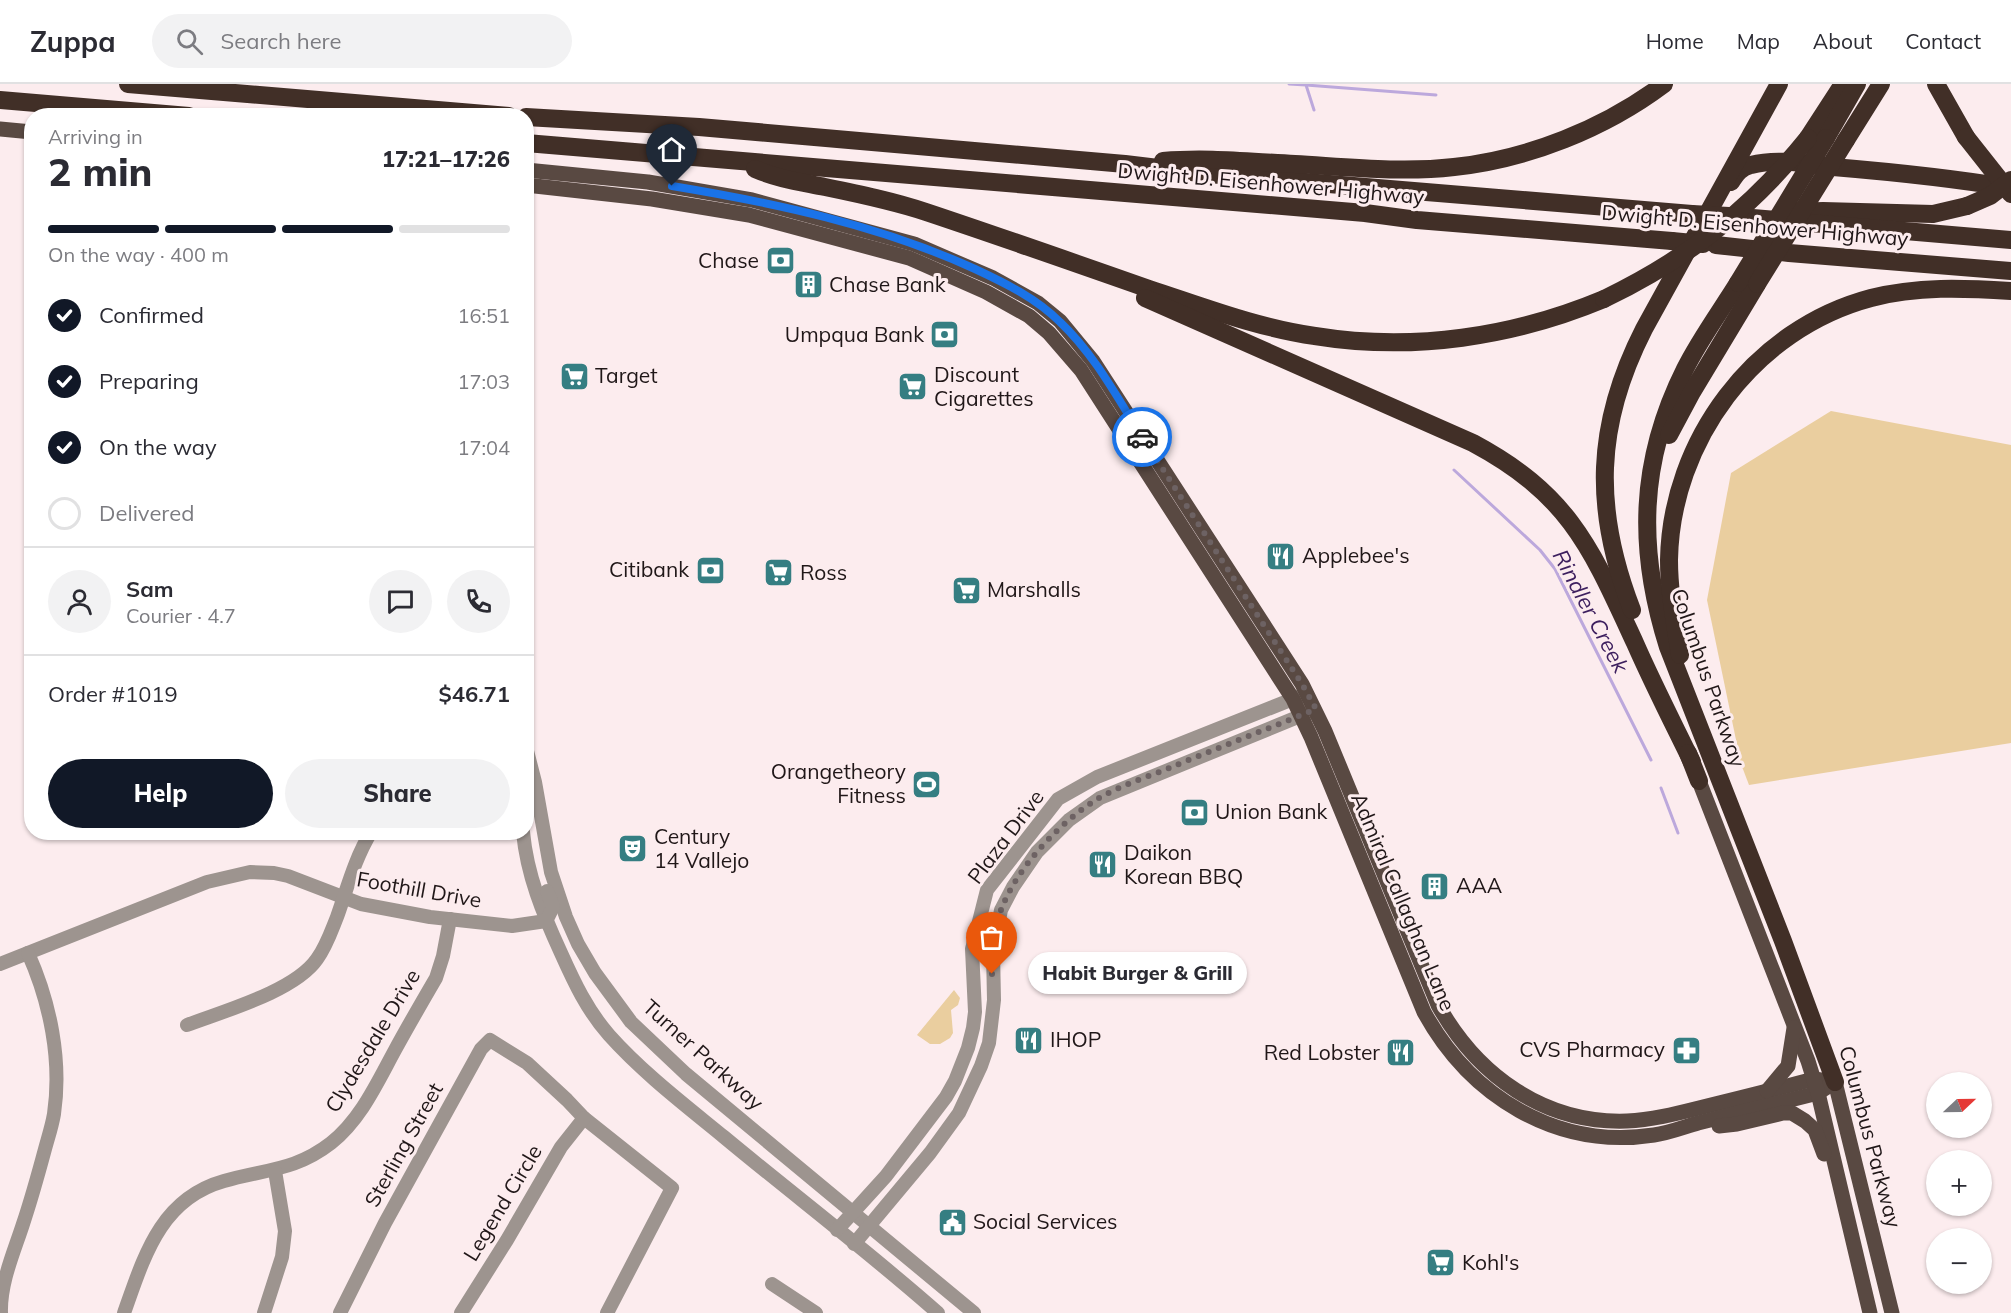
<!DOCTYPE html>
<html lang="en">
<head>
<meta charset="utf-8">
<style>
	body { margin:0; font-family:Mulish,sans-serif; background:#f2f2f3; color:#2b2b33; height:100vh; display:flex; flex-direction:column; font-size:22px; white-space:nowrap }
	* { box-sizing:border-box; margin:0 }
	p { font-size:20px; color:#7c7c81 }
	.icon { flex:none; width:33px; height:33px; fill:none; stroke:currentColor; stroke-width:2; stroke-linecap:round; stroke-linejoin:round }
	.map { position:relative; flex:1; overflow:hidden }
	.panel { position:absolute; left:24px; top:24px; width:510px; height:732px; display:flex; flex-direction:column; background:#fff; border-radius:24px; box-shadow:0 2px 4px #0004 }
	.panel>* { flex:none }
	.needle { width:39px; rotate:68deg }
	.fabs { position:absolute; left:1926px; top:988px; display:grid; gap:12px }
	.fabs a { display:grid; place-items:center; width:66px; height:66px; border-radius:50%; background:#fff; box-shadow:0 2px 4px #0004; font-size:30px }
	.pin { position:absolute; display:grid; place-items:center; width:51px; height:51px; color:#fff; margin:-62px -26px; border-radius:50% 50% 50% 0; rotate:-45deg; box-shadow:0 0 6px #0007 }
	.pin .icon { rotate:45deg }
	.courier { position:absolute; display:grid; place-items:center; width:60px; height:60px; margin:-30px; border:4px solid #1a73e8; border-radius:50%; background:#fff; color:#222; box-shadow:0 2px 8px #0007 }
	.bubble { position:absolute; height:42px; border-radius:21px; background:#fff; box-shadow:0 2px 4px #0004; font-size:20px; font-weight:800; line-height:42px; text-align:center }
	.summary em { font-style:normal; font-weight:800 }
	.summary div { display:flex; flex-direction:column-reverse }
	.summary { display:flex; align-items:center; justify-content:space-between; height:102px; padding:0 24px }
	h1 { font-size:39px; font-weight:800; line-height:45px }
	.bar { display:grid; grid-template-columns:repeat(4,1fr); gap:9px 6px; align-content:center; height:72px; padding:0 24px }
	.bar i { height:8px; border-radius:4px; background:#e1e1e2 }
	.bar .active { background:#111827 }
	.bar p { grid-column:span 4 }
	.line { display:flex; align-items:center; gap:15px; padding:0 24px; border-top:2px solid #e1e1e2 }
	.line div { flex:1 }
	.round { display:grid; place-items:center; flex:none; width:63px; height:63px; border-radius:32px; background:#f2f2f3 }
	ol { padding:0 24px; list-style:none }
	li { display:flex; align-items:center; gap:18px; height:66px }
	li p { margin-inline-start:auto }
	li .icon { padding:6px; border-radius:50%; background:#111827; color:#fff; stroke-width:4 }
	li:last-child { color:#7c7c81 }
	li i { width:33px; height:33px; border:3px solid #e1e1e2; border-radius:50% }
	.primary-button { display:flex; gap:12px; margin-top:auto; padding:12px 24px }
	.primary-button a { flex:1; height:69px; border-radius:36px; background:#111827; color:#fff; font-size:24px; font-weight:800; line-height:69px; text-align:center }
	.primary-button a+a { background:#f2f2f3; color:#2b2b33 }
	header { display:flex; align-items:center; gap:36px; box-sizing:border-box; height:84px; padding:0 30px; background:#fff; border-bottom:2px solid #e1e1e2 }
	header strong { font-size:28px }
	nav { display:flex; gap:33px; margin-inline-start:auto; font-size:21px }
	.search { width:420px; height:54px; background:#f2f2f3; display:flex; align-items:center; gap:15px; box-sizing:border-box; padding:0 21px; border-radius:33px; color:#7c7c81; font-size:22px }
	.map>svg:first-child { display:block }
</style>
</head>
<body>
<header>
<strong>Zuppa</strong>
<div class="search"><svg class="icon" aria-label="search" viewBox="0 0 24 24"><circle cx="10" cy="10" r="6"/><path d="M15 15l6 6"/></svg>Search here</div>
<nav><a>Home</a><a>Map</a><a>About</a><a>Contact</a></nav>
</header>
<div class="map">
<svg width="2011" height="1229" viewBox="0 0 2011 1229">
	<rect width="100%" height="100%" fill="#fcecee"/>
	<g fill="#eace9f">
		<path d="M1831,327L2011,361V659L1749,701L1741,680L1707,516L1731,389Z"/>
		<path d="M954,906L960,914L958,921L951,926L953,949L950,954L940,960H930L917,951Z"/>
	</g>
	<g fill="none" stroke-linecap="round" stroke-linejoin="round">
		<g stroke="#bca8dc" stroke-width="3">
			<path d="M1289,0L1306,1L1314,26"/>
			<path d="M1306,1L1436,11"/>
			<path d="M1454,386L1540,466L1555,485L1651,676"/>
			<path d="M1661,704L1678,749"/>
		</g>
		<g stroke="#9d948f" stroke-width="14">
			<path d="M526,663L535,698L551,788L566,833L578,860L595,889L631,938L686,990L974,1229"/>
			<path d="M523,748C527,791 543,830 561,869C574,898 587,926 609,951C643,989 685,1021 724,1053C795,1112 869,1168 938,1229"/>
			<path d="M0,880L207,798L250,788L274,789L288,792L361,820L430,833L512,842L546,837L553,823L547,807"/>
			<path d="M187,941C224,927 295,907 317,875C326,863 331,848 337,833C347,805 355,774 371,748"/>
			<path d="M837,1146L886,1092L946,1013L955,997L968,964L973,944L975,928L972,865L987,806L1058,715L1097,693L1303,611"/>
			<path d="M854,1160L930,1069L959,1029L981,982L989,959L994,916L993,867L1001,826L1013,803L1037,768L1069,736L1100,714L1310,628"/>
			<path d="M772,1200L816,1229"/>
			<path d="M1,1229C0,1199 14,1168 23,1140C31,1116 38,1091 45,1065C48,1054 52,1042 54,1030C62,976 50,918 28,869"/>
			<path d="M124,1229C144,1173 160,1115 224,1097C265,1085 295,1087 331,1059C361,1035 377,999 395,966C408,942 422,918 436,894L443,872L450,835"/>
			<path d="M264,1229L282,1173L285,1147L275,1087"/>
			<path d="M340,1229L385,1139L481,965L490,956L527,979L567,1016L584,1034L672,1104L607,1229"/>
			<path d="M461,1229L507,1156L561,1063L584,1034"/>
		</g>
		<g stroke="#594942" stroke-width="15">
			<path d="M0,45L32,48"/>
			<path d="M526,86L648,98L752,116L914,160L993,194L1038,219L1060,237L1093,277L1302,600L1325,647L1438,921C1477,991 1544,1040 1627,1037C1651,1036 1675,1030 1699,1024C1737,1015 1776,1005 1814,995L1835,998"/>
			<path d="M526,101L652,115L749,131L909,174L986,208L1029,232L1049,249L1081,286L1293,615L1311,653L1424,928C1470,1012 1556,1066 1654,1051C1669,1049 1684,1043 1698,1039C1738,1029 1778,1019 1818,1009L1835,998"/>
			<path d="M1699,697L1808,977L1818,1009L1870,1229"/>
			<path d="M1835,998L1892,1229"/>
			<path d="M1767,1007L1788,982L1794,944"/>
			<path d="M1719,1042L1737,1040L1783,1029H1792L1805,1037L1815,1046L1824,1070"/>
		</g>
		<g stroke="#412f27" stroke-width="18">
			<path d="M128,0L509,32"/>
			<path d="M1936,0L1966,53"/>
			<path d="M0,16L189,32"/>
			<path d="M526,33L699,43L1125,80L1208,90L1692,130"/>
			<path d="M1808,54L1843,0"/>
			<path d="M1826,54L1857,0"/>
			<path d="M1846,56L1881,0"/>
			<path d="M526,59L1365,129L1417,136L1672,157"/>
			<path d="M1163,77C1207,73 1251,78 1295,80C1347,83 1402,89 1454,83C1528,75 1604,45 1664,0"/>
			<path d="M755,85C778,95 801,98 825,103C859,110 893,117 926,128C1001,153 1075,179 1149,205C1204,223 1258,244 1315,252C1413,268 1513,253 1604,215"/>
			<path d="M1731,98C1736,90 1741,83 1751,81C1777,74 1807,80 1833,83C1893,88 1952,94 2011,104"/>
			<path d="M1793,128L1823,127L1933,130L1967,122"/>
			<path d="M1729,132L2011,156"/>
			<path d="M1716,161L1789,169L2011,187"/>
			<path d="M1738,199C1720,228 1700,255 1685,285C1639,377 1637,465 1668,563L1783,857L1835,998"/>
			<path d="M1145,214L1473,359C1570,411 1591,464 1635,559C1653,600 1673,639 1692,678"/>
			<path d="M1669,351L1692,308L1757,200"/>
			<path d="M1632,526C1593,425 1595,341 1644,245L1779,0"/>
			<path d="M1680,571C1675,539 1669,508 1669,476C1671,357 1754,245 1871,214C1917,202 1964,204 2011,207"/>
			<path d="M1688,669L1699,697"/>
		</g>
		<g stroke="#412f27" stroke-width="18">
			<path d="M1966,53L2011,110"/>
			<path d="M1967,122L1990,112L2011,96"/>
			<path d="M1692,130L1729,132"/>
			<path d="M1672,157L1703,160"/>
			<path d="M1738,199L1826,54"/>
			<path d="M1757,200L1846,56"/>
			<path d="M1604,215C1687,175 1750,126 1808,54"/>
		</g>
	</g>
	<g fill="none" stroke-linecap="round" stroke-linejoin="round">
		<path stroke="#6d6263" stroke-width="6" stroke-dasharray="0 10.8" d="M992,890C993,869 994,846 1001,826C1017,783 1061,737 1099,714C1124,700 1153,691 1179,680C1225,661 1270,644 1316,625L1302,600L1142,353"/>
		<path stroke="#1a73e8" stroke-width="8" d="M672,102C775,119 879,141 975,185C1005,199 1036,214 1060,238C1094,270 1117,313 1142,353"/>
	</g>
	<defs>
		<symbol id="bank-square" viewBox="-11 -11 22 22"><rect x="-9" y="-9" width="18" height="18" rx="4" fill="#357e82" stroke="#fcecee"/><path d="M-6-4H6V4H-6ZM0-2.3a2.3 2.3 0 1 0 0 4.6a2.3 2.3 0 1 0 0-4.6Z" fill="#fff"/></symbol>
		<symbol id="building-square" viewBox="-11 -11 22 22"><rect x="-9" y="-9" width="18" height="18" rx="4" fill="#357e82" stroke="#fcecee"/><path d="M-4-6H4V6H1V3H-1V6H-4ZM-2.5-4.3h1.7v1.8h-1.7ZM.8-4.3h1.7v1.8H.8ZM-2.5-1h1.7V.8h-1.7ZM.8-1h1.7V.8H.8Z" fill="#fff"/></symbol>
		<symbol id="supermarket-square" viewBox="-11 -11 22 22"><rect x="-9" y="-9" width="18" height="18" rx="4" fill="#357e82" stroke="#fcecee"/><path d="M-6-5.5h2.5l.6 2H6L4.5 2H-2.5L-4.4-4H-6ZM-1.5 3.2a1.3 1.3 0 1 0 .1 0ZM3 3.2a1.3 1.3 0 1 0 .1 0Z" fill="#fff"/></symbol>
		<symbol id="restaurant-square" viewBox="-11 -11 22 22"><rect x="-9" y="-9" width="18" height="18" rx="4" fill="#357e82" stroke="#fcecee"/><path d="M-5-6h1v4h1v-4h1v4h1v-4h1v5L-1.5 .5V6h-2V.5L-5-1ZM5-6V6H3V1.5H1.5Q1.5-4 5-6Z" fill="#fff"/></symbol>
		<symbol id="stadium-square" viewBox="-11 -11 22 22"><rect x="-9" y="-9" width="18" height="18" rx="4" fill="#357e82" stroke="#fcecee"/><path d="M0-5a6.5 5 0 1 0 0 10a6.5 5 0 1 0 0-10ZM-3.5-1.8h7v3.6h-7Z" fill="#fff"/></symbol>
		<symbol id="theatre-square" viewBox="-11 -11 22 22"><rect x="-9" y="-9" width="18" height="18" rx="4" fill="#357e82" stroke="#fcecee"/><path d="M-5-5.5Q0-4 5-5.5V0Q5 5 0 6Q-5 5-5 0ZM-3.3-2.5H-1v1.5H-3.3ZM1-2.5H3.3v1.5H1ZM-2.8 1Q0 5.5 2.8 1Z" fill="#fff"/></symbol>
		<symbol id="pharmacy-square" viewBox="-11 -11 22 22"><rect x="-9" y="-9" width="18" height="18" rx="4" fill="#357e82" stroke="#fcecee"/><path d="M-2-6h4v4h4v4h-4v4h-4v-4h-4v-4h4Z" fill="#fff"/></symbol>
		<symbol id="civic-square" viewBox="-11 -11 22 22"><rect x="-9" y="-9" width="18" height="18" rx="4" fill="#357e82" stroke="#fcecee"/><path d="M-.6-6.5H3V-4.5H.6V-3L4-1V1h2V6H-6V1h2V-1L-.6-3ZM-1.2 2.5V6h2.4V2.5Z" fill="#fff"/></symbol>
	</defs>
	<g fill-rule="evenodd">
		<use href="#bank-square" x="764" y="160" width="33" height="33"/>
		<use href="#building-square" x="792" y="184" width="33" height="33"/>
		<use href="#bank-square" x="928" y="234" width="33" height="33"/>
		<use href="#supermarket-square" x="558" y="276" width="33" height="33"/>
		<use href="#supermarket-square" x="896" y="286" width="33" height="33"/>
		<use href="#restaurant-square" x="1264" y="456" width="33" height="33"/>
		<use href="#bank-square" x="694" y="470" width="33" height="33"/>
		<use href="#supermarket-square" x="762" y="472" width="33" height="33"/>
		<use href="#supermarket-square" x="950" y="490" width="33" height="33"/>
		<use href="#stadium-square" x="910" y="684" width="33" height="33"/>
		<use href="#bank-square" x="1178" y="712" width="33" height="33"/>
		<use href="#theatre-square" x="616" y="748" width="33" height="33"/>
		<use href="#restaurant-square" x="1086" y="764" width="33" height="33"/>
		<use href="#building-square" x="1418" y="786" width="33" height="33"/>
		<use href="#restaurant-square" x="1012" y="940" width="33" height="33"/>
		<use href="#pharmacy-square" x="1670" y="950" width="33" height="33"/>
		<use href="#restaurant-square" x="1384" y="952" width="33" height="33"/>
		<use href="#civic-square" x="936" y="1122" width="33" height="33"/>
		<use href="#supermarket-square" x="1424" y="1162" width="33" height="33"/>
	</g>
	<g text-anchor="middle" stroke-width="6" stroke-linejoin="round" paint-order="stroke">
		<g font-size="21" fill="#201718" stroke="#fcecee">
			<text transform="translate(1271 100) rotate(5)" y="7">Dwight D. Eisenhower Highway</text>
			<text transform="translate(1755 142) rotate(5)" y="7">Dwight D. Eisenhower Highway</text>
			<text transform="translate(1708 594) rotate(71)" y="7">Columbus Parkway</text>
			<text transform="translate(1006 753) rotate(-53)" y="7">Plaza Drive</text>
			<text transform="translate(419 806) rotate(10)" y="7">Foothill Drive</text>
			<text transform="translate(1403 818) rotate(67)" y="7">Admiral Callaghan Lane</text>
			<text transform="translate(373 957) rotate(-59)" y="7">Clydesdale Drive</text>
			<text transform="translate(703 971) rotate(42)" y="7">Turner Parkway</text>
			<text transform="translate(1870 1053) rotate(75)" y="7">Columbus Parkway</text>
			<text transform="translate(404 1061) rotate(-61)" y="7">Sterling Street</text>
			<text transform="translate(503 1119) rotate(-59)" y="7">Legend Circle</text>
		</g>
		<g font-size="21" fill="#201718" stroke="#fcecee" text-anchor="start">
			<text x="759" y="184" text-anchor="end">Chase</text>
			<text x="829" y="208">Chase Bank</text>
			<text x="924" y="258" text-anchor="end">Umpqua Bank</text>
			<text x="934" y="298">Discount<tspan x="934" dy="24">Cigarettes</tspan></text>
			<text x="595" y="299">Target</text>
			<text x="1302" y="479">Applebee's</text>
			<text x="689" y="493" text-anchor="end">Citibank</text>
			<text x="800" y="496">Ross</text>
			<text x="987" y="513">Marshalls</text>
			<text x="906" y="695" text-anchor="end">Orangetheory<tspan x="906" dy="24">Fitness</tspan></text>
			<text x="1215" y="735">Union Bank</text>
			<text x="654" y="760">Century<tspan x="654" dy="24">14 Vallejo</tspan></text>
			<text x="1124" y="776">Daikon<tspan x="1124" dy="24">Korean BBQ</tspan></text>
			<text x="1456" y="809">AAA</text>
			<text x="1050" y="963">IHOP</text>
			<text x="1665" y="973" text-anchor="end">CVS Pharmacy</text>
			<text x="1380" y="976" text-anchor="end">Red Lobster</text>
			<text x="973" y="1145">Social Services</text>
			<text x="1462" y="1186">Kohl's</text>
		</g>
		<g font-size="22" font-style="italic" fill="#3e205f" stroke="#fcecee">
			<text transform="translate(1591 527) rotate(62)" y="8">Rindler Creek</text>
		</g>
	</g>
</svg>
<div class="fabs">
<a><svg class="needle" viewBox="-14 -14 28 28"><path d="M0-13l5 13h-10z" fill="#e53935"/><path d="M0 13l5-13h-10z" fill="#7c7c81"/></svg></a>
<a>+</a>
<a>−</a>
</div>
<div class="pin" style="left:992px;top:890px;background:#ea580c"><svg class="icon" aria-label="bag" viewBox="0 0 24 24"><path d="M5 8h14l-1 12H6zM9 8a3 3 0 0 1 6 0"/></svg></div>
<div class="pin" style="left:672px;top:102px;background:#1f2937"><svg class="icon" aria-label="home" viewBox="0 0 24 24"><path d="M3 11l9-7 9 7M6 9v11h12V9"/></svg></div>
<div class="courier" style="left:1142px;top:353px"><svg class="icon" aria-label="car" viewBox="0 0 24 24"><path d="M5 17H2v-5l4-1 3-4h7l3 4 3 1v5h-3M9 17h6M6 11h13"/><circle cx="7" cy="17" r="2"/><circle cx="17" cy="17" r="2"/></svg></div>
<div class="bubble" style="left:1028px;top:868px;width:219px">Habit Burger &amp; Grill</div>
<section class="panel">
<div class="summary"><div><h1>2 min</h1><p>Arriving in</p></div><em>17:21–17:26</em></div>
<div class="bar"><i class="active"></i><i class="active"></i><i class="active"></i><i></i><p>On the way · 400 m</p></div>
<ol>
<li><svg class="icon" aria-label="check" viewBox="0 0 24 24"><path d="M5 12l5 5 9-10"/></svg>Confirmed<p>16:51</p></li>
<li><svg class="icon" aria-label="check" viewBox="0 0 24 24"><path d="M5 12l5 5 9-10"/></svg>Preparing<p>17:03</p></li>
<li><svg class="icon" aria-label="check" viewBox="0 0 24 24"><path d="M5 12l5 5 9-10"/></svg>On the way<p>17:04</p></li>
<li><i></i>Delivered</li>
</ol>
<div class="line" style="height:108px"><a class="round"><svg class="icon" aria-label="person" viewBox="0 0 24 24"><circle cx="12" cy="8" r="4"/><path d="M4 21q1-7 8-7t8 7"/></svg></a><div><b>Sam</b><p>Courier · 4.7</p></div><a class="round"><svg class="icon" aria-label="chat" viewBox="0 0 24 24"><path d="M4 5h16v11H9l-5 4z"/></svg></a><a class="round"><svg class="icon" aria-label="phone" viewBox="0 0 24 24"><path d="M5 4h4l2 5-3 2q2 4 5 5l2-3 5 2v4C11 20 4 13 5 4z"/></svg></a></div>
<div class="line" style="height:78px"><div>Order #1019</div><b>$46.71</b></div>
<div class="primary-button"><a>Help</a><a>Share</a></div>
</section>
</div>
</body>
</html>
